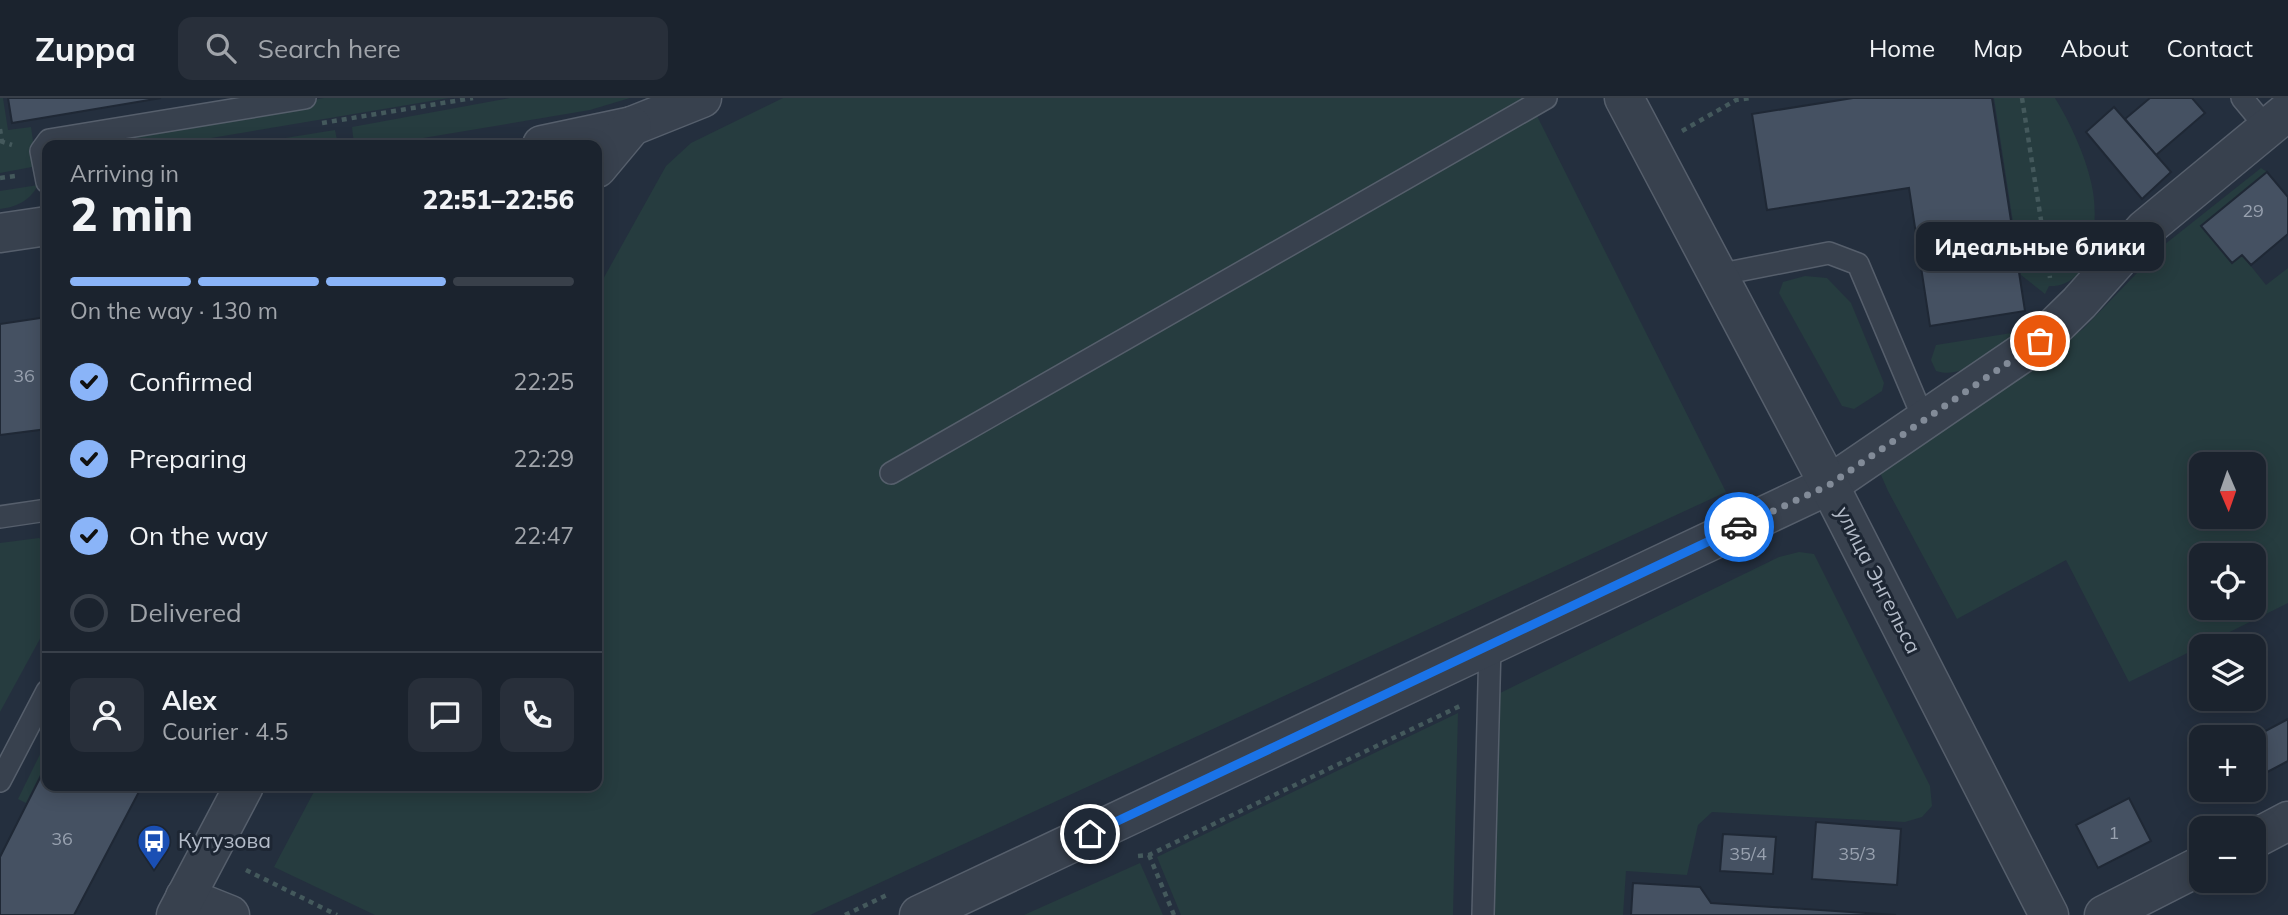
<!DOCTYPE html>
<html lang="en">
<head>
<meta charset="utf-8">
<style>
	body { margin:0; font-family:Mulish,sans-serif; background:#282f3a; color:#f1f3f6; height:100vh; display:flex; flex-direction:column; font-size:26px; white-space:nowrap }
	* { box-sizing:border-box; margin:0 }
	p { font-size:23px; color:#a0a4aa }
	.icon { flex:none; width:38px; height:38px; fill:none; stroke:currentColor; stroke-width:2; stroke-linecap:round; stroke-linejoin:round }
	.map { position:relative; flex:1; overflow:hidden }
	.details { position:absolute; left:42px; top:42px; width:560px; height:651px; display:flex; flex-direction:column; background:#1b232e; border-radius:14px; box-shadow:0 4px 18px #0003,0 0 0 2px #39404a }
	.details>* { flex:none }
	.needle { width:46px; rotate:178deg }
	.controls { position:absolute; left:2189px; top:354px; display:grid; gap:14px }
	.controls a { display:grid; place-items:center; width:77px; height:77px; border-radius:14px; background:#1b232e; box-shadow:0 4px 18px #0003,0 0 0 2px #39404a; font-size:35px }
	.pin { position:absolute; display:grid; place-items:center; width:60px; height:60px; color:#fff; margin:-30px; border:4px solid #fff; border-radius:50%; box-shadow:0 2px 7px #0007 }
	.courier { position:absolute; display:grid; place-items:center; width:70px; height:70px; margin:-35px; border:5px solid #1a73e8; border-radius:50%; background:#fff; color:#222; box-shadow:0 2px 9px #0007 }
	.bubble { position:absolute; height:49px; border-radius:14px; background:#1b232e; box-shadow:0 4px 18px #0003,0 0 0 2px #39404a; font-size:23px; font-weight:800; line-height:49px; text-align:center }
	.headline em { font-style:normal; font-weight:800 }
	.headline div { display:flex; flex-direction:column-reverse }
	.headline { display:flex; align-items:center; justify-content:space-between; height:119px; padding:0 28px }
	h1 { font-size:46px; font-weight:800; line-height:52px }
	.bar { display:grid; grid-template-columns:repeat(4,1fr); gap:10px 7px; align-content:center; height:84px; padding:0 28px }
	.bar i { height:9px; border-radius:5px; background:#39404a }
	.bar .active { background:#8ab4f8 }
	.bar p { grid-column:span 4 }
	.line { display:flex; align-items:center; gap:18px; padding:0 28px; border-top:2px solid #39404a }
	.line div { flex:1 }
	.round { display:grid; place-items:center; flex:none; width:74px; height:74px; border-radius:14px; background:#282f3a }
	ol { padding:0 28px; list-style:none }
	li { display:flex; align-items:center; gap:21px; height:77px }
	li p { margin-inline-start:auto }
	li .icon { padding:7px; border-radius:50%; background:#8ab4f8; color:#111; stroke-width:4 }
	li:last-child { color:#a0a4aa }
	li i { width:38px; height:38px; border:4px solid #39404a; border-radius:50% }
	header { display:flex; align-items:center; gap:42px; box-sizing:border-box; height:98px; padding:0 35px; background:#1b232e; border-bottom:2px solid #39404a }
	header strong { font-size:33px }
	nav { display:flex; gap:38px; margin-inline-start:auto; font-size:24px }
	.search { width:490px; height:63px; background:#282f3a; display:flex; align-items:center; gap:18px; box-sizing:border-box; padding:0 24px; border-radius:14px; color:#a0a4aa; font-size:26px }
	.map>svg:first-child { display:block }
</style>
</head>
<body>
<header>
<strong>Zuppa</strong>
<div class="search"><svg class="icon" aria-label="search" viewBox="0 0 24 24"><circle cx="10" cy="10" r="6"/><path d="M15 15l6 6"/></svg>Search here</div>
<nav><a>Home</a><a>Map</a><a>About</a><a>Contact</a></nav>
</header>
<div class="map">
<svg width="2288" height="817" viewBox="0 0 2288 817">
	<rect width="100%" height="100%" fill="#242f3e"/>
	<g fill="#263c3f" fill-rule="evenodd">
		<path d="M0,0H3L8,32L31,29L36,64L32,69L0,75Z"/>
		<path d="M324,0H449L169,47H52Z"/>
		<path d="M510,0H630L590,12L381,47H354L352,29Z"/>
		<path d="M783,0H1528L1726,394L810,817H375L274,769L317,688H597V192L666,68L691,45Z"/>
		<path d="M1994,0H2055C2070,24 2085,57 2091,84C2100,119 2095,190 2049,188L2045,196L2021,177Z"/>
		<path d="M335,32L338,47H241Z"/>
		<path d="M2261,70L2267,74L2201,128L2232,165L2242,157L2266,187L2288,170V505L2129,584L2066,462L1957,521L1888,393L1881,377L1882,369L1988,301L2083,231L2164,147ZM2202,366H2254V418H2202ZM2202,457H2254V509H2202Z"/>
		<path d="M38,87C30,103 16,109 0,111V93Z"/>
		<path d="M1805,178L1827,180L1851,205L1884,285L1882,293L1854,311L1842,308L1779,195L1783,184Z"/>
		<path d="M2024,233C2001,248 1965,283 1936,273L1931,262L1936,247Z"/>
		<path d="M39,440L47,445V528L0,614V445Z"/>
		<path d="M1799,454L1814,456L1930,688L1932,708L1922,719L1905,724L1712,714L1698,727L1687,777L1626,773L1623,817H1490L1496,597L1779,459Z"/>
		<path d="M1458,615L1453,817H1181L1157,759Z"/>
		<path d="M47,642V663L26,705L18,701Z"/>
		<path d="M1140,765L1163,817H1024Z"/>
	</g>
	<g fill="#455162" stroke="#1f2835" stroke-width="2">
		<path d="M8,0H161L12,25Z"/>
		<path d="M1853,0H1992L2025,213L1930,228L1909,90L1767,112L1752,16Z"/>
		<path d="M2150,0H2192L2205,15L2156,57L2125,21Z"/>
		<path d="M2114,9L2171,74L2142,101L2086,34Z"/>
		<path d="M2267,74L2288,99V136L2251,167L2242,157L2232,165L2201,128Z"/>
		<path d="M47,219V331L0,337V226Z"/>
		<path d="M2288,621V663L2254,681V639Z"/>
		<path d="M47,666V688H142L74,817H0V759Z"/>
		<path d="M2129,700L2151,743L2098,770L2076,727Z"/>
		<path d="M1816,724L1901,731L1897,787L1812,781Z"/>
		<path d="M1723,736L1776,739L1773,776L1720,773Z"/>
		<path d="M1633,785L1700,789L1711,805L1896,817H1631Z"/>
	</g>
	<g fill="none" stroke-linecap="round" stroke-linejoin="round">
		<defs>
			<g id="service">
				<path d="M2242,0L2267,30"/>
				<path d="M47,84L41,53L49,42L305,0"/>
				<path d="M1717,177L1829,155L1858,166L1924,322"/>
				<path d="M891,375L1546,0"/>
				<path d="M0,419L47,412"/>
				<path d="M0,683L47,593"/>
				<path d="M1483,817L1490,547"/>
			</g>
			<g id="minor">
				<path d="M2254,741L2288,723"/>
				<path d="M185,799L230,817"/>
				<path d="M919,817L1829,387L2040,243L2079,205L2145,131L2288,13"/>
				<path d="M2104,817L2202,767"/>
			</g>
			<g id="tertiary">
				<path d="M1624,0L1829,387L2049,817"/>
				<path d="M542,47L632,28L702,0"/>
				<path d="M597,70L632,28"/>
				<path d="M0,135L47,128"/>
				<path d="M176,817L244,688"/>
			</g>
		</defs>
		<use href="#service" stroke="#565f6c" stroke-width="24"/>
		<use href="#minor" stroke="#565f6c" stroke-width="41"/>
		<use href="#tertiary" stroke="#565f6c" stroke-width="41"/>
		<g stroke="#44595c" stroke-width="4.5" stroke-dasharray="5 5" stroke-linecap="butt">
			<path d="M2022,0L2050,180"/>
			<path d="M322,25L473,0"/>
			<path d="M0,31L2,44"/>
			<path d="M1682,33L1736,2L1750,0"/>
			<path d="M0,43L12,47"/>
			<path d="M0,80L15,78"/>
			<path d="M1149,757L1174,817"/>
			<path d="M1138,758L1149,757L1460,608"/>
			<path d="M246,772L337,817"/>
			<path d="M845,817L887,797"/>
		</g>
		<use href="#service" stroke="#38414e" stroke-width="21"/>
		<use href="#minor" stroke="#38414e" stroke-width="38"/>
		<use href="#tertiary" stroke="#38414e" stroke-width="38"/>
	</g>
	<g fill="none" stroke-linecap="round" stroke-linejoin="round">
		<path stroke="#828b98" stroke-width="7" stroke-dasharray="0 12.6" d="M1739,429L1829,387L2040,243"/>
		<path stroke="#1a73e8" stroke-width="9" d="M1090,736L1739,429"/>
	</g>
	<defs>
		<symbol id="bus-pin" viewBox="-11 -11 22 30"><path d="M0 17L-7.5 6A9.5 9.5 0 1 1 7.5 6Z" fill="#1a4fb4" stroke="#1d2633"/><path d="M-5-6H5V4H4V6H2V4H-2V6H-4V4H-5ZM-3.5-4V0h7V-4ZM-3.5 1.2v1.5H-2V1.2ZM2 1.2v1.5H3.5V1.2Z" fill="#fff"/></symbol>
	</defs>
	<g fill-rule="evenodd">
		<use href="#bus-pin" x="135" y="724" width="38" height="52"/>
	</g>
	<g text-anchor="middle" stroke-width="6" stroke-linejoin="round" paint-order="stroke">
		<g font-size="18" fill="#98a1af">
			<text x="2253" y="119">29</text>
			<text x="24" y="284">36</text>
			<text x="2114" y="741">1</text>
			<text x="62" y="747">36</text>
			<text x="1748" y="762">35/4</text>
			<text x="1857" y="762">35/3</text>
		</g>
		<g font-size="21" fill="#b4bcc9" stroke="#1d2633">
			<text transform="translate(1878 482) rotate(63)" y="7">улица Энгельса</text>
		</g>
		<g font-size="21" fill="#b4bcc9" stroke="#1d2633" text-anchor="start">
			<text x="178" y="750">Кутузова</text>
		</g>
	</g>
</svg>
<div class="controls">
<a><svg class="needle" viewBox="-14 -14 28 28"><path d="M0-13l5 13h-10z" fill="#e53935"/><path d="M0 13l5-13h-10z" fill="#a0a4aa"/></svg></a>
<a><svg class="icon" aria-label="locate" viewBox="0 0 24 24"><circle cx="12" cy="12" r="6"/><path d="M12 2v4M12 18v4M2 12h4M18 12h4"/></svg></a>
<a><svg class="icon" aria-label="layers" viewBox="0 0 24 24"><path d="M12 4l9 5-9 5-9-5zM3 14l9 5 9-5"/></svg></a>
<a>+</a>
<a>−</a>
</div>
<div class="pin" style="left:2040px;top:243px;background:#ea580c"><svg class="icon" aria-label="bag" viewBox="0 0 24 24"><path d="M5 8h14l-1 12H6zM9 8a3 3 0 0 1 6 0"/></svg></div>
<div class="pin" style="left:1090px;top:736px;background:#1f2937"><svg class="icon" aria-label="home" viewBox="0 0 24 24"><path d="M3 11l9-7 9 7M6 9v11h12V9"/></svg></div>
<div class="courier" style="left:1739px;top:429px"><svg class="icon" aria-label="car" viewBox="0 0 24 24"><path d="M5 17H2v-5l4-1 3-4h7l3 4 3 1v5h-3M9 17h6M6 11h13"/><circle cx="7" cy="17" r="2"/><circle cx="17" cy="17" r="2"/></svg></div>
<div class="bubble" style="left:1916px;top:124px;width:248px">Идеальные блики</div>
<section class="details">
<div class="headline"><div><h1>2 min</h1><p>Arriving in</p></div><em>22:51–22:56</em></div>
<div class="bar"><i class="active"></i><i class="active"></i><i class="active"></i><i></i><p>On the way · 130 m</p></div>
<ol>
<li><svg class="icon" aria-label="check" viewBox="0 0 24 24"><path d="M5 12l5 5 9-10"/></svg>Confirmed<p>22:25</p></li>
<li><svg class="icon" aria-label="check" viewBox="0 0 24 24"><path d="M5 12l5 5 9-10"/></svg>Preparing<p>22:29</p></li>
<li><svg class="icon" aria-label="check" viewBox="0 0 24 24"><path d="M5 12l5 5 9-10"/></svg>On the way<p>22:47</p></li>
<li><i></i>Delivered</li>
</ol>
<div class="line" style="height:126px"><a class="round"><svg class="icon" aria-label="person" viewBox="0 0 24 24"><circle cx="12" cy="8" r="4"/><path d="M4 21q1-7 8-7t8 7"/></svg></a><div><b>Alex</b><p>Courier · 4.5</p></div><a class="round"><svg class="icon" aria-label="chat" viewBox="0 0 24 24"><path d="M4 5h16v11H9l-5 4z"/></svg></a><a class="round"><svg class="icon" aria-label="phone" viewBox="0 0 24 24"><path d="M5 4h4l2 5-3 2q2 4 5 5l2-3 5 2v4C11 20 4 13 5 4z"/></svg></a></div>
</section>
</div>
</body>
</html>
